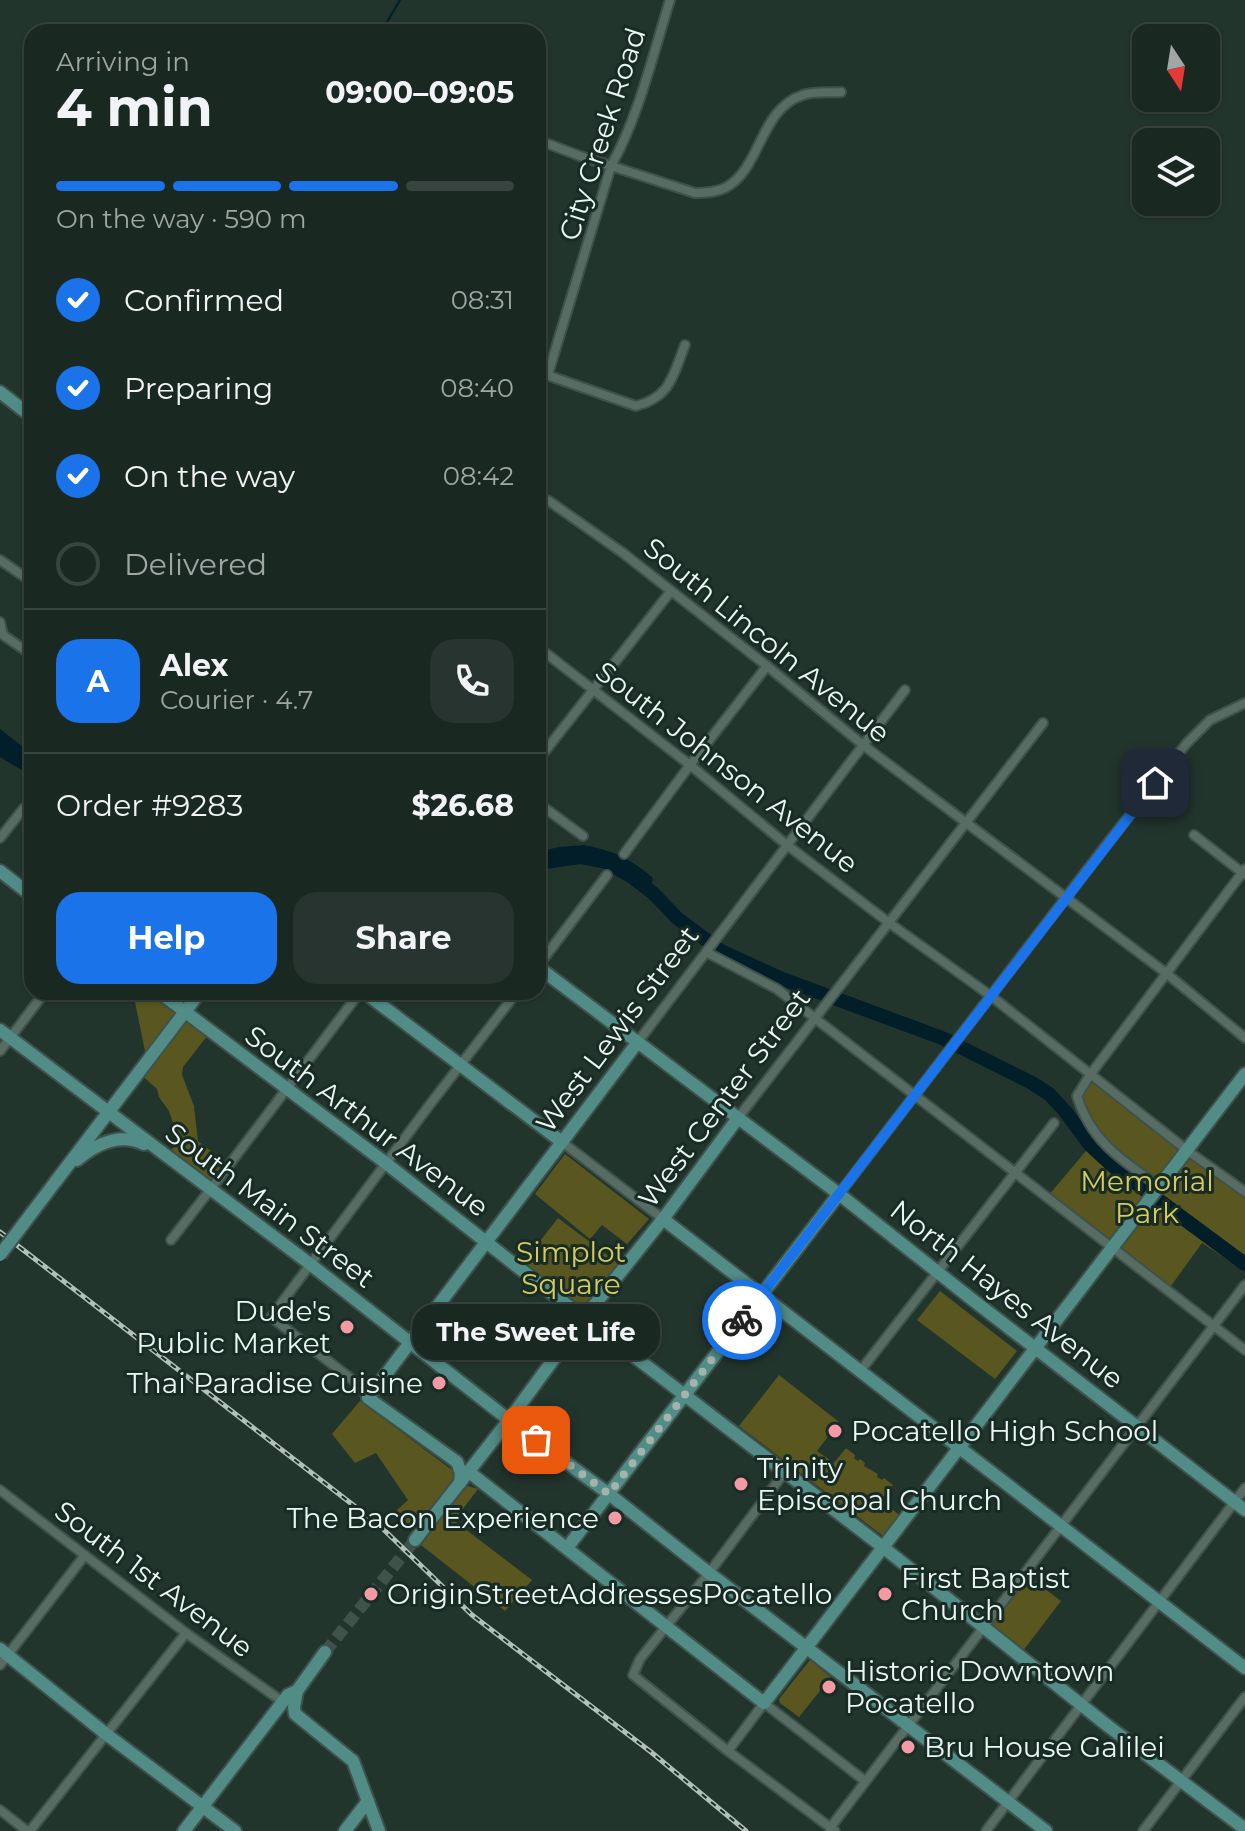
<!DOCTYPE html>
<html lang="en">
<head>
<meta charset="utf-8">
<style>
	body { margin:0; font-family:Montserrat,sans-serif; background:#27342f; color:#f1f3f6; height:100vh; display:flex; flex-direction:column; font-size:30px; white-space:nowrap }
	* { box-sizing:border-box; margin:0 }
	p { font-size:26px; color:#9fa6a5 }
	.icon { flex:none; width:44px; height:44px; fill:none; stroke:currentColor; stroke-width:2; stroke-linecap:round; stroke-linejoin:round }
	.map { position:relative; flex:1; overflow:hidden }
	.details { position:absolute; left:24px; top:24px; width:522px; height:976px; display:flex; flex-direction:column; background:#1a2822; border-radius:24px; box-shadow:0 2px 6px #0004,0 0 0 2px #384440 }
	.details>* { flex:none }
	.needle { width:52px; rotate:168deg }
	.controls { position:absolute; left:1132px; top:24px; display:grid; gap:16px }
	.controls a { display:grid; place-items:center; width:88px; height:88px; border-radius:16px; background:#1a2822; box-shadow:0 2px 6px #0004,0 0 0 2px #384440; font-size:40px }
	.pin { position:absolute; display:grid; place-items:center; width:68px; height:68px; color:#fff; margin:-34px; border-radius:16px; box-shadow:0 4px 12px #0006 }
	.courier { position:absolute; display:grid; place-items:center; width:80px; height:80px; margin:-40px; border:6px solid #1a73e8; border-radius:50%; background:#fff; color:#222; box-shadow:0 2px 10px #0007 }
	.bubble { position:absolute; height:56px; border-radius:24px; background:#1a2822; box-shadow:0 2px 6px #0004,0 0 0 2px #384440; font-size:26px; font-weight:700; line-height:56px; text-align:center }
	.head em { font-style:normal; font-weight:700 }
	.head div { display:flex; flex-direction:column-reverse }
	.head { display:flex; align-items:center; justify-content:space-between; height:136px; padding:0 32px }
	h1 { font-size:52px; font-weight:700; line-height:60px }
	.bar { display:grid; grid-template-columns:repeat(4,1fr); gap:12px 8px; align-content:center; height:96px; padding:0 32px }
	.bar i { height:10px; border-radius:6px; background:#384440 }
	.bar .selected { background:#1a73e8 }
	.bar p { grid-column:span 4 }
	.line { display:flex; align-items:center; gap:20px; padding:0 32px; border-top:2px solid #384440 }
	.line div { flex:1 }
	.round { display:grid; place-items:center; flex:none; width:84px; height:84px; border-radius:24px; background:#27342f }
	ol { padding:0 32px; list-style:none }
	li { display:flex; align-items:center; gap:24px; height:88px }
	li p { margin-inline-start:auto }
	li .icon { padding:8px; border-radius:50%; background:#1a73e8; color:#fff; stroke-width:4 }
	li:last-child { color:#9fa6a5 }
	li i { width:44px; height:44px; border:4px solid #384440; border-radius:50% }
	.cta { display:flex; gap:16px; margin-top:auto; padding:16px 32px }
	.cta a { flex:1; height:92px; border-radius:24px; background:#1a73e8; color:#fff; font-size:32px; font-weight:700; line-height:92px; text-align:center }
	.cta a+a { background:#27342f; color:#f1f3f6 }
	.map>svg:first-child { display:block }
</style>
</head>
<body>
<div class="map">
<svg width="1245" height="1831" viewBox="0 0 1245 1831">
	<rect width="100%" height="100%" fill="#22352d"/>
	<g fill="#5a5620">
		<path d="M133,992H159L211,1031L183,1067L182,1075L194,1106L198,1141L229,1165L211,1189L166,1157L179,1140L169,1111L159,1097L157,1089L139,1073L147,1061Z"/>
		<path d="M1090,1075L1245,1192V1271L1202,1243L1168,1290L1048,1196L1097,1138L1077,1096Z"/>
		<path d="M565,1154L649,1219L627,1244L602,1225L590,1239L535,1194Z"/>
		<path d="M558,1218L623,1267L584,1318L519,1268Z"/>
		<path d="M940,1291L1017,1351L995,1379L917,1320Z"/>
		<path d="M779,1375L839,1422L817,1451L834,1463L846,1448L855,1455L854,1458L858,1461L860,1459L865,1463L864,1466L878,1474L877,1477L882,1480L884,1478L893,1485L881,1500L899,1515L883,1536L739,1426Z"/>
		<path d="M360,1401L452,1470L454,1478L413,1530L396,1511L408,1500L376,1453L355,1463L332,1434Z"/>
		<path d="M468,1486L478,1489L456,1518V1522L532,1580L505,1611L421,1545L465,1488Z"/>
		<path d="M1024,1573L1061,1601L1019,1656L983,1627Z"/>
		<path d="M810,1660L831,1677L799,1717L780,1703L779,1699Z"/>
	</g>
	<g fill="#011e29">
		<path d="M0,729L32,754V767L0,748Z"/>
		<path d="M584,845C616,852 628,857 653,878L650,893L620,864L585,854L555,855L538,862V852L559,847Z"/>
	</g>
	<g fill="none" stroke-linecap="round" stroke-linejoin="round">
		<path stroke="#011e29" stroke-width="2" d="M381,32L400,0"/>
		<g stroke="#011e29" stroke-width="14">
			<path d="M0,749L32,768"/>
			<path d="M538,863L580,857L606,862L632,877L653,893L677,918L721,951L780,978L942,1038L1032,1083L1049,1094L1065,1111L1090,1145L1114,1167L1245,1264"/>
		</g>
		<path stroke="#40524b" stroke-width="12" stroke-dasharray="12 6" stroke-linecap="butt" d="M325,1652L415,1540"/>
		<defs>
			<g id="street">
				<path d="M538,140L580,156L695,193C705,193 716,192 725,188C762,168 759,109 803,95C814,91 829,93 841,92"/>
				<path d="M538,372L636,406C671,397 673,375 685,345"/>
				<path d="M548,374L611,166C639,116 653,54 670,0"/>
				<path d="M538,495L549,501L623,553L767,666L863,745L1166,973L1245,1038"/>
				<path d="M0,560L32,582"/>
				<path d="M0,622L3,635L32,655"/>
				<path d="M538,647L690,765L787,845L888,922L991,996L1188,1151L1245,1192"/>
				<path d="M538,760L671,591"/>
				<path d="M538,803L583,836"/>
				<path d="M1194,835L1244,874"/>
				<path d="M0,838L24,808"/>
				<path d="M624,854L690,765L767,666"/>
				<path d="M706,952L777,989L1245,1350"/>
				<path d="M538,966L607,875"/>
				<path d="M637,1043L905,690"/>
				<path d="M0,1051L45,992"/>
				<path d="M738,1118L1043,723"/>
				<path d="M562,1142L663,1219"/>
				<path d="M1160,1187C1123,1161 1091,1142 1077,1096L1090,1075L1245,869"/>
				<path d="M839,1194L1107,844L1187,743L1210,720L1245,703"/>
				<path d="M171,1240L220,1177L360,992"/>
				<path d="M861,1370L1054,1123"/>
				<path d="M368,1398L358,1384L271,1317L431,1103L517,992"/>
				<path d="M784,1473L709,1573L640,1659L633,1675L728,1751L835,1831"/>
				<path d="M0,1490L186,1633L283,1702"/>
				<path d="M0,1665L85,1555"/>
				<path d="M728,1751L764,1703L865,1781"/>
				<path d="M0,1810L27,1831"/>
				<path d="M830,1828L1245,1285"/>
				<path d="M30,1831L186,1633"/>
				<path d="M986,1831L1245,1488"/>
				<path d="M1143,1831L1245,1697"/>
			</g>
			<g id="secondary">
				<path d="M0,392L32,417"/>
				<path d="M0,871L32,896"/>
				<path d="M538,967L839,1194L969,1297L1245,1510"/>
				<path d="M159,992L387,1164L519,1268L884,1548L1108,1726L1245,1829"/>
				<path d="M364,992L562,1142"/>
				<path d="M0,1030L310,1264L509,1420L609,1494L709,1573L1046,1831"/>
				<path d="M77,1160C96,1144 119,1132 144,1144"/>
				<path d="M56,1181L200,992"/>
				<path d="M663,1219L1245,1668"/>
				<path d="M469,1472L764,1703L1245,1074"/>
				<path d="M460,1483L461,1473L457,1462L368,1398L637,1043"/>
				<path d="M415,1540L509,1420L584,1318L663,1219L738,1118"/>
				<path d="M567,1548L839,1194"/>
				<path d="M0,1649L106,1734L235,1831"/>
				<path d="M297,1691L294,1707L295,1714L353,1761L379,1831"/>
				<path d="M184,1831L288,1695L297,1691L325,1652"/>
				<path d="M345,1831L368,1801"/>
			</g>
		</defs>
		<use href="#street" stroke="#3f514b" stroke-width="12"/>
		<use href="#secondary" stroke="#3f514b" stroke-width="16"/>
		<use href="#street" stroke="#576d63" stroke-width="8"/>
		<use href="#secondary" stroke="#528c86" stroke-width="12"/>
		<defs>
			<path id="rail" d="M0,1232L379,1525L472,1615L651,1752L746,1831"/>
		</defs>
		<use href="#rail" stroke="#b2c0ba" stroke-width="5"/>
		<use href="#rail" stroke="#182b24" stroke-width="2" stroke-dasharray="6" stroke-linecap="butt"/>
		<defs>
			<path id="secondary-bridge" d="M0,1255L56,1181"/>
		</defs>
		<use href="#secondary-bridge" stroke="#3f514b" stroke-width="16" stroke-linecap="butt"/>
		<use href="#secondary-bridge" stroke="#528c86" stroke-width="12"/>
	</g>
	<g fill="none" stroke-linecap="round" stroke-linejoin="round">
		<path stroke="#a5b3ad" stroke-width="8" stroke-dasharray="0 14.4" d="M536,1440L609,1494L742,1320"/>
		<path stroke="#1a73e8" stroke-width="10" d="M742,1320L1155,783"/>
	</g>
	<g fill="#f49aa5" stroke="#182b24" stroke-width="3">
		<circle cx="347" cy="1327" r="8"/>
		<circle cx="439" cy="1383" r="8"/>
		<circle cx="835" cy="1431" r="8"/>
		<circle cx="741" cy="1484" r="8"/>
		<circle cx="615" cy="1518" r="8"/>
		<circle cx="371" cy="1594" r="8"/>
		<circle cx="885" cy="1594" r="8"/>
		<circle cx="829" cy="1687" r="8"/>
		<circle cx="908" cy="1747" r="8"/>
	</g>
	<g text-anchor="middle" stroke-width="6" stroke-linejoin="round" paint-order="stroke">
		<g font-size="28" fill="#ebf7f2" stroke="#182b24">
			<text transform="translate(602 134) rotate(-72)" y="10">City Creek Road</text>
			<text transform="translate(767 640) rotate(39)" y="10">South Lincoln Avenue</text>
			<text transform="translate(727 767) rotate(38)" y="10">South Johnson Avenue</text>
			<text transform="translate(617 1029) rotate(-53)" y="10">West Lewis Street</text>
			<text transform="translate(724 1098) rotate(-53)" y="10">West Center Street</text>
			<text transform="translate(367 1121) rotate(37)" y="10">South Arthur Avenue</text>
			<text transform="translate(270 1205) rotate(37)" y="10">South Main Street</text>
			<text transform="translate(1007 1294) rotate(38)" y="10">North Hayes Avenue</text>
			<text transform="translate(154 1579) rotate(37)" y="10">South 1st Avenue</text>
		</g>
		<g font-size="28" fill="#d5cc5d" stroke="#182b24">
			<text x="1147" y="1191">Memorial<tspan x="1147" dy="32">Park</tspan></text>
			<text x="571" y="1262">Simplot<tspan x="571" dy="32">Square</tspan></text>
		</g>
		<g font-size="28" fill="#ebf7f2" stroke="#182b24" text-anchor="start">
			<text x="331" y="1321" text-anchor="end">Dude's<tspan x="331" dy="32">Public Market</tspan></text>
			<text x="423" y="1393" text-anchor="end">Thai Paradise Cuisine</text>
			<text x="851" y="1441">Pocatello High School</text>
			<text x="757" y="1478">Trinity<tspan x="757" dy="32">Episcopal Church</tspan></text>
			<text x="599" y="1528" text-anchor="end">The Bacon Experience</text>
			<text x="901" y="1588">First Baptist<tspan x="901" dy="32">Church</tspan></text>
			<text x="387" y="1604">OriginStreetAddressesPocatello</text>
			<text x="845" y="1681">Historic Downtown<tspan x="845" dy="32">Pocatello</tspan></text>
			<text x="924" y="1757">Bru House Galilei</text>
		</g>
	</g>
</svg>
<div class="controls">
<a><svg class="needle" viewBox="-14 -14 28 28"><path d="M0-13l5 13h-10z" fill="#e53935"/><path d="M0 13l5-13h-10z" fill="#9fa6a5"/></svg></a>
<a><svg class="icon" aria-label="layers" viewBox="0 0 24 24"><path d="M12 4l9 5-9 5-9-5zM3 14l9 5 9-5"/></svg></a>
</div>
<div class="pin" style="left:536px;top:1440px;background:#ea580c"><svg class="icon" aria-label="bag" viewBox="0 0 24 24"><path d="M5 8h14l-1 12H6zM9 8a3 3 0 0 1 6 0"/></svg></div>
<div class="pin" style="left:1155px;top:783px;background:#1f2937"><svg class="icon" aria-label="home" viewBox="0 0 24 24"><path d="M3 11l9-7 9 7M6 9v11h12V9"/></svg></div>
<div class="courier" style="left:742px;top:1320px"><svg class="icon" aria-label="bike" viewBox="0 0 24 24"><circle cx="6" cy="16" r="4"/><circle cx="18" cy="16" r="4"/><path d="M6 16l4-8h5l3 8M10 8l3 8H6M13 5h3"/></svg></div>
<div class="bubble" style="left:412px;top:1304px;width:248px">The Sweet Life</div>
<section class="details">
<div class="head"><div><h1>4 min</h1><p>Arriving in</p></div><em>09:00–09:05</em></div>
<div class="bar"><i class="selected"></i><i class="selected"></i><i class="selected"></i><i></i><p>On the way · 590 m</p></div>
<ol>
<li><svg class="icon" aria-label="check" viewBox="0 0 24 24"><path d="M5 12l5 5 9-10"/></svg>Confirmed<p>08:31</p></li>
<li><svg class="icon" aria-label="check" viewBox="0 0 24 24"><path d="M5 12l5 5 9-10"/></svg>Preparing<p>08:40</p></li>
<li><svg class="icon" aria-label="check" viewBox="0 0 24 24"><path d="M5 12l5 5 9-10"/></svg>On the way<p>08:42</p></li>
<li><i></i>Delivered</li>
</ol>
<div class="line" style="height:144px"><b class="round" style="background:#1a73e8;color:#fff">A</b><div><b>Alex</b><p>Courier · 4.7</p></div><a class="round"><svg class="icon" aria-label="phone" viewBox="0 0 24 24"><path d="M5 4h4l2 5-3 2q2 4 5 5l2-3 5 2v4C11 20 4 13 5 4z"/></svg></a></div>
<div class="line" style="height:104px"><div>Order #9283</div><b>$26.68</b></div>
<div class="cta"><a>Help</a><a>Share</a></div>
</section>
</div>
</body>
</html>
